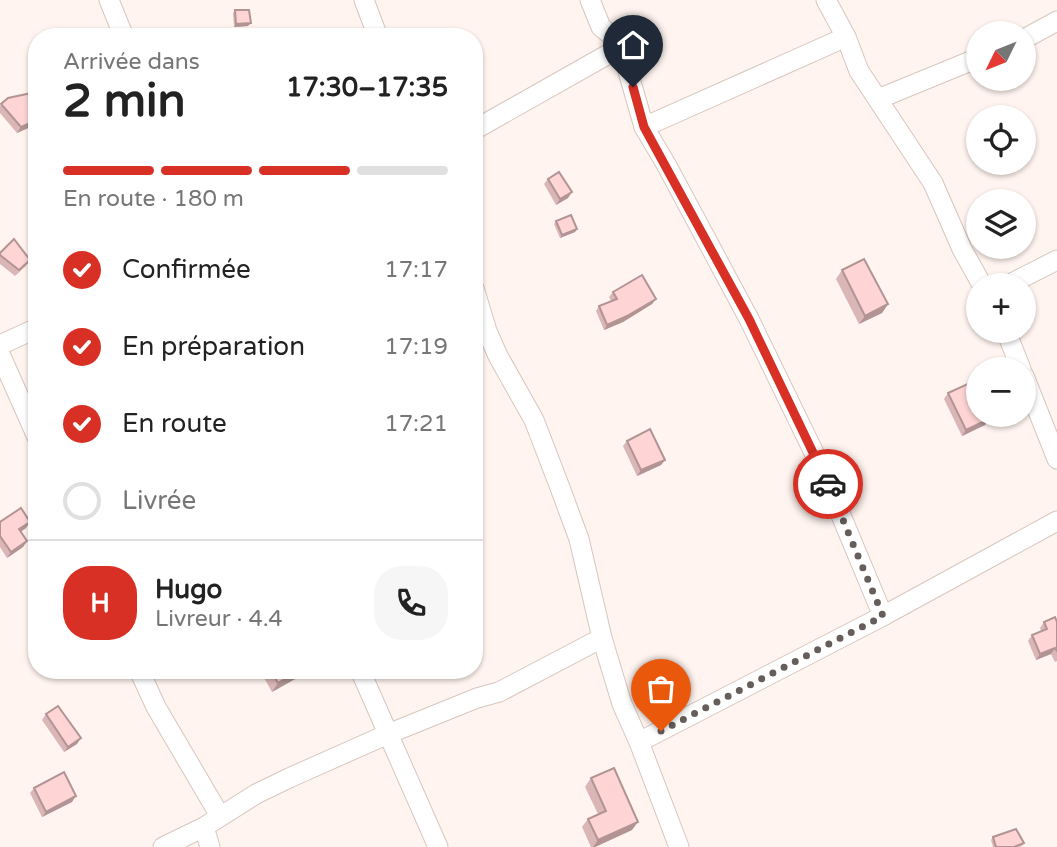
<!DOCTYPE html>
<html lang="fr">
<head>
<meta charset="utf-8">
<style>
	body { margin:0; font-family:"Varela Round",sans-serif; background:#f6f6f6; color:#222; height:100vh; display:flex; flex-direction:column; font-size:26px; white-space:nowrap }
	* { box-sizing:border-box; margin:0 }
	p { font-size:23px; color:#767676 }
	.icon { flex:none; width:38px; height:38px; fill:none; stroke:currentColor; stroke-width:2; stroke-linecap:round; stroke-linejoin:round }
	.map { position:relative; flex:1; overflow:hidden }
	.panel { position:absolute; left:28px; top:28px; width:455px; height:651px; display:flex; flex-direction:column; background:#fff; border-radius:28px; box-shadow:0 2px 5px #0004 }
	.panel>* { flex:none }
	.needle { width:46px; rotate:227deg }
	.buttons { position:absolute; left:966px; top:21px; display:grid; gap:14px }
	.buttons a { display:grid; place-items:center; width:70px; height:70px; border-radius:50%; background:#fff; box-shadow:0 2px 5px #0004; font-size:35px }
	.pin { position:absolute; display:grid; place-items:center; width:60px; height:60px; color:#fff; margin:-72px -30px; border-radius:50% 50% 50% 0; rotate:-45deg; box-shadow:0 0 7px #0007 }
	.pin .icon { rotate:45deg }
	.courier { position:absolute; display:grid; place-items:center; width:70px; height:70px; margin:-35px; border:5px solid #d93025; border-radius:50%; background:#fff; color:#222; box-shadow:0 2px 9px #0007 }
	.overview em { font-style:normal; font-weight:700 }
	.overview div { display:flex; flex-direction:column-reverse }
	.overview { display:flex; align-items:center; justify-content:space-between; height:119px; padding:0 35px }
	h1 { font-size:46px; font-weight:700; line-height:52px }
	.bar { display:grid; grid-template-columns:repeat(4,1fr); gap:10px 7px; align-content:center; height:84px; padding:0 35px }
	.bar i { height:9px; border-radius:5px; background:#e0e0e0 }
	.bar .on { background:#d93025 }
	.bar p { grid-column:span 4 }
	.line { display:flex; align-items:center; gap:18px; padding:0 35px; border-top:2px solid #e0e0e0 }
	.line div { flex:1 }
	.round { display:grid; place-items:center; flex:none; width:74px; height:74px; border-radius:28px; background:#f6f6f6 }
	ol { padding:0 35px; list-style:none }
	li { display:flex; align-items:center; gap:21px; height:77px }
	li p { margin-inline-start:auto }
	li .icon { padding:7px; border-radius:50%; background:#d93025; color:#fff; stroke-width:4 }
	li:last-child { color:#767676 }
	li i { width:38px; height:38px; border:4px solid #e0e0e0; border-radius:50% }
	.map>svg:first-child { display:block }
</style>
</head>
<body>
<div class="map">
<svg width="1057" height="847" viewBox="0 0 1057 847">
	<rect width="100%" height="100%" fill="#fff4ef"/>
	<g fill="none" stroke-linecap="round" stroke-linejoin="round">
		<defs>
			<g id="minor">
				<path d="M109,0L124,37"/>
				<path d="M364,0L378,37"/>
				<path d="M590,0L601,27L618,41L621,47L644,127L667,166L749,319L820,465L883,616"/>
				<path d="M826,0L846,37L859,71L933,183L962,249L982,285"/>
				<path d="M1024,39L1057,21"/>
				<path d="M878,99L978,58"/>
				<path d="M644,127L846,37"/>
				<path d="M474,130L621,47"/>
				<path d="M1008,285L1057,260"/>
				<path d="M474,288L487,331L498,356L534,420L559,485L579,539L602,638L622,704L639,742L679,847"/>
				<path d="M1006,331L1021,369"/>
				<path d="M0,345L37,328"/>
				<path d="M0,354L37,437"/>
				<path d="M1024,376L1057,459"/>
				<path d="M139,670L156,707L220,816"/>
				<path d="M360,670L438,847"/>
				<path d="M639,742L883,616L1057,521"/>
				<path d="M204,827L210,847"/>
				<path d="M163,847L204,827L256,794L289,778L388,734L477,698L499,692L602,638"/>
			</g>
		</defs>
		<use href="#minor" stroke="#d7c6be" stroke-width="21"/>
		<use href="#minor" stroke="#fff" stroke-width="19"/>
	</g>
	<g fill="#dab6b6">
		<path d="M235,10L248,26L234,27L233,13Z"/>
		<path d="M8,98L37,124L17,133L0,113V106Z"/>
		<path d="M548,179L568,198L556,205L544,184Z"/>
		<path d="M556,221L577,229L575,232L560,238L554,224Z"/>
		<path d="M0,253L30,260L26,266L15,276L0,264Z"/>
		<path d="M842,270L888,304L882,313L859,324L836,279Z"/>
		<path d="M613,292L656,299L652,304L623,322L604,330L596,311L599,306L611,301L609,297Z"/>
		<path d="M948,393L989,419L985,425L962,436L944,399Z"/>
		<path d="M627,441L665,460L661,465L637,476L623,446Z"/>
		<path d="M0,522L26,528L21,532L27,541L23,547L7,558L0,547Z"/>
		<path d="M1044,622H1057V661L1055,662L1051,654L1036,660L1028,641L1032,635L1041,631L1040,628Z"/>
		<path d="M264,670H311L272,692L262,674Z"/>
		<path d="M46,714L77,744L64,752L42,720Z"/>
		<path d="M591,778L632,830L595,847H591L582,827L588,819L598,814L585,787Z"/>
		<path d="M34,788L72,802L42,817L30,793Z"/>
		<path d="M993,837L1024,843L1022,846L1019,847H993L991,840Z"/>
	</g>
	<g fill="#b29494">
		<path d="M251,23L248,26L234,27L236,24Z"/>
		<path d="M37,120V124L17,133L21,127Z"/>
		<path d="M572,192L568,198L556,205L560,199Z"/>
		<path d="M577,229L575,232L560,238L562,235Z"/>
		<path d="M656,299L652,304L623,322L604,330L607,325Z"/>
		<path d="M888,304L882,313L859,324L865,316Z"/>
		<path d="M989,419L985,425L962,436L966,430Z"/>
		<path d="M665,460L661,465L637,476L641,470Z"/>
		<path d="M30,522L26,528L15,535L19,529Z"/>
		<path d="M27,541L23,547L7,558L11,552Z"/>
		<path d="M1055,648L1051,654L1036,660L1040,654Z"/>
		<path d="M302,670H311L272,692L278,683Z"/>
		<path d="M81,738L77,744L64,752L68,747Z"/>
		<path d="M76,796L72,802L42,817L46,812Z"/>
		<path d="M638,822L632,830L595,847H593L598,840Z"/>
	</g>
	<g fill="#fed4d4" stroke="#b29494" stroke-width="2">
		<path d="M235,10H249L251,23L236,24Z"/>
		<path d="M36,92L37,120L21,127L1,104L8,98Z"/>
		<path d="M559,172L572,192L560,199L548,179Z"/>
		<path d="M571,215L577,229L562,235L556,221Z"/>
		<path d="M14,239L30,260L19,270L0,255V253Z"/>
		<path d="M864,259L888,304L865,316L842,270Z"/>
		<path d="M642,275L656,299L627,316L607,325L599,306L617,299L613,292Z"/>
		<path d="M972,382L978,395V415H987L989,419L966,430L948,393Z"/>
		<path d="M650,429L665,460L641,470L627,441Z"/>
		<path d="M21,508L30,522L19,529L27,541L11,552L0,536V522Z"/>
		<path d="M1055,617L1057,622V651L1055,648L1040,654L1032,635L1047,629L1044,622Z"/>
		<path d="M270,670H302L278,683Z"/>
		<path d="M58,706L81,738L68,747L46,714Z"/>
		<path d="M614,768L638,822L598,840L588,819L606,811L591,778Z"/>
		<path d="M64,772L76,796L46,812L34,788Z"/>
		<path d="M1016,829L1024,843L1014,847H996L993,837Z"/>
	</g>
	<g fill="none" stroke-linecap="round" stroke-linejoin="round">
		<path stroke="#665e5b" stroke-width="7" stroke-dasharray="0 12.6" d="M661,731L883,616L828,484"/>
		<path stroke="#d93025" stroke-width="9" d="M633,87L644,127L749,319L828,484"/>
	</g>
</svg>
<div class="buttons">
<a><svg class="needle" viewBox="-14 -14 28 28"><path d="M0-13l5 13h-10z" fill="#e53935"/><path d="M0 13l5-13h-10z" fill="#767676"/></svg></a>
<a><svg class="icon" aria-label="locate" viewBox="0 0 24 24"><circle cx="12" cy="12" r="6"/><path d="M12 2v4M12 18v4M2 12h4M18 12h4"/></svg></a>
<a><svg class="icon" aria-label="layers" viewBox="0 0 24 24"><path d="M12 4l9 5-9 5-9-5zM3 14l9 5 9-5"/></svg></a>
<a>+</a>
<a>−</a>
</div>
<div class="pin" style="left:661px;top:731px;background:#ea580c"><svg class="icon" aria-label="bag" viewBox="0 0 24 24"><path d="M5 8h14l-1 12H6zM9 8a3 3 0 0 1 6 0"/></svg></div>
<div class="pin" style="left:633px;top:87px;background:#1f2937"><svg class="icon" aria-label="home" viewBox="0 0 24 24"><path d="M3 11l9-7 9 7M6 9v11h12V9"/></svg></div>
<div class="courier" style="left:828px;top:484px"><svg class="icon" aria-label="car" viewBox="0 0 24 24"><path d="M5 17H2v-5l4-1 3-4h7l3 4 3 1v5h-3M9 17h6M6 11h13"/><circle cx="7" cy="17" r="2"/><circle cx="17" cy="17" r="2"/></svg></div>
<section class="panel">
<div class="overview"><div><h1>2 min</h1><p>Arrivée dans</p></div><em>17:30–17:35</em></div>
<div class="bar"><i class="on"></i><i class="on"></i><i class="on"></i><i></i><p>En route · 180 m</p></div>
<ol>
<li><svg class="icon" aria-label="check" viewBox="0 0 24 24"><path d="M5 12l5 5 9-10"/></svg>Confirmée<p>17:17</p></li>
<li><svg class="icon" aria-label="check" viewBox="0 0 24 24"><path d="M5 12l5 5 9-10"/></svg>En préparation<p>17:19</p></li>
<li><svg class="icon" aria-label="check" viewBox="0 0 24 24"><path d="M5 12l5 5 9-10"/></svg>En route<p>17:21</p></li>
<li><i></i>Livrée</li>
</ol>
<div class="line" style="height:126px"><b class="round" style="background:#d93025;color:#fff">H</b><div><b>Hugo</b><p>Livreur · 4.4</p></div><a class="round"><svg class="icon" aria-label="phone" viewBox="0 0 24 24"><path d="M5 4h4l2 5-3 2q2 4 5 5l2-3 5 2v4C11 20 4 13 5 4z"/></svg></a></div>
</section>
</div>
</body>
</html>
